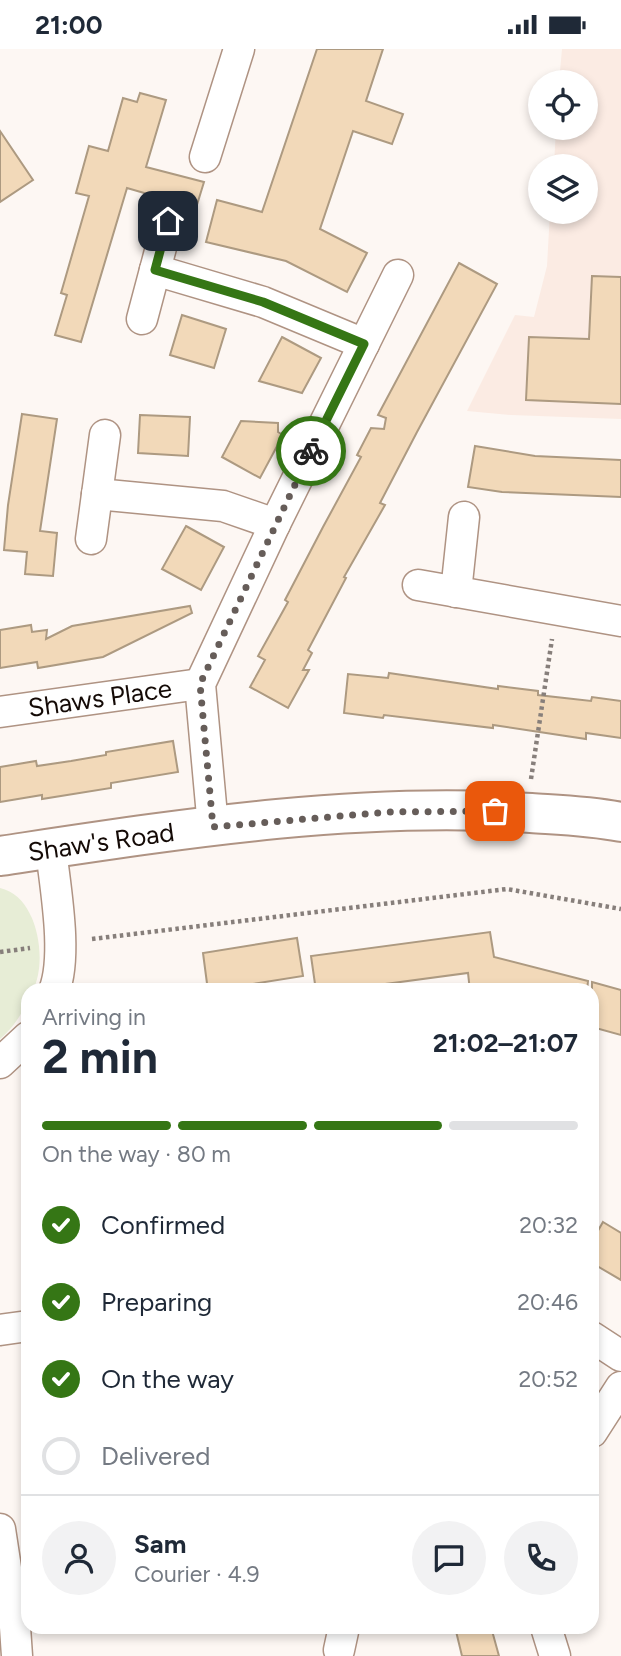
<!DOCTYPE html>
<html lang="en">
<head>
<meta charset="utf-8">
<style>
	body { margin:0; font-family:Figtree,sans-serif; background:#f2f2f3; color:#1f2937; height:100vh; display:flex; flex-direction:column; font-size:26px; white-space:nowrap }
	* { box-sizing:border-box; margin:0 }
	p { font-size:23px; color:#747a83 }
	.icon { flex:none; width:38px; height:38px; fill:none; stroke:currentColor; stroke-width:2; stroke-linecap:round; stroke-linejoin:round }
	.map { position:relative; flex:1; overflow:hidden }
	.sheet { position:absolute; left:21px; top:934px; width:578px; height:651px; display:flex; flex-direction:column; background:#fff; border-radius:21px; box-shadow:0 4px 10px #0003 }
	.sheet>* { flex:none }
	.tools { position:absolute; left:528px; top:21px; display:grid; gap:14px }
	.tools a { display:grid; place-items:center; width:70px; height:70px; border-radius:50%; background:#fff; box-shadow:0 4px 10px #0003; font-size:35px }
	.pin { position:absolute; display:grid; place-items:center; width:60px; height:60px; color:#fff; margin:-30px; border-radius:14px; box-shadow:0 4px 10px #0006 }
	.courier { position:absolute; display:grid; place-items:center; width:70px; height:70px; margin:-35px; border:5px solid #357615; border-radius:50%; background:#fff; color:#222; box-shadow:0 2px 9px #0007 }
	.summary em { font-style:normal; font-weight:700 }
	.summary div { display:flex; flex-direction:column-reverse }
	.summary { display:flex; align-items:center; justify-content:space-between; height:119px; padding:0 21px }
	h1 { font-size:46px; font-weight:700; line-height:52px }
	.bar { display:grid; grid-template-columns:repeat(4,1fr); gap:10px 7px; align-content:center; height:84px; padding:0 21px }
	.bar i { height:9px; border-radius:5px; background:#e0e1e3 }
	.bar .on { background:#357615 }
	.bar p { grid-column:span 4 }
	.line { display:flex; align-items:center; gap:18px; padding:0 21px; border-top:2px solid #e0e1e3 }
	.line div { flex:1 }
	.round { display:grid; place-items:center; flex:none; width:74px; height:74px; border-radius:37px; background:#f2f2f3 }
	ol { padding:0 21px; list-style:none }
	li { display:flex; align-items:center; gap:21px; height:77px }
	li p { margin-inline-start:auto }
	li .icon { padding:7px; border-radius:50%; background:#357615; color:#fff; stroke-width:4 }
	li:last-child { color:#747a83 }
	li i { width:38px; height:38px; border:4px solid #e0e1e3; border-radius:50% }
	.status { display:flex; justify-content:space-between; align-items:center; height:49px; padding:0 35px; background:#fff; direction:ltr }
	.status svg { height:19px; fill:currentColor }
	.map>svg:first-child { display:block }
</style>
</head>
<body>
<div class="status"><b>21:00</b><svg viewBox="0 0 49 12"><path d="M0 12V9h3v3zM5 12V6h3v6zM10 12V3h3v9zM15 12V0h3v12zM26 1h20v11H26zM47 4h2v5h-2z"/></svg></div>
<div class="map">
<svg width="621" height="1607" viewBox="0 0 621 1607">
	<rect width="100%" height="100%" fill="#fdf7f3"/>
	<path fill="#fbebe3" d="M562,0H621V370L511,366L467,362L515,266L534,268L547,217L550,163H586V117H554L556,79H586V33H559Z"/>
	<path fill="#e7edd6" d="M0,839C38,847 48,912 33,941L28,942C28,959 13,979 0,990Z"/>
	<g fill="#f2d9b9" stroke="#ad9a81" stroke-width="2">
		<path d="M317,0H383L366,52L403,65L392,95L353,82L320,180L367,204L347,243L286,212L206,193L217,151L262,163Z"/>
		<path d="M140,44L166,51L146,118L204,133L196,159L127,139L81,293L55,286L67,246L61,244L89,147L76,144L89,97L108,102L123,49L137,53Z"/>
		<path d="M0,82L33,131L0,153Z"/>
		<path d="M459,214L497,235L417,383L380,454L385,456L344,528L346,529L308,601L312,604L303,621H309L288,659L250,638L265,611L258,607L288,553L285,551L323,478L361,408L357,406L371,379L384,380L386,369L378,366Z"/>
		<path d="M592,227L621,228V355L526,351L529,288L589,290Z"/>
		<path d="M182,266L226,280L214,319L170,306Z"/>
		<path d="M282,288L321,309L302,344L259,332Z"/>
		<path d="M22,365L57,370L40,482L57,484L53,527L25,525L27,503L4,501L8,456Z"/>
		<path d="M140,366L190,368L188,407L138,404Z"/>
		<path d="M241,372L278,374V383L283,386L260,429L222,408Z"/>
		<path d="M475,397L535,407L621,411V448L502,443L468,438Z"/>
		<path d="M186,477L224,498L201,541L162,520Z"/>
		<path d="M190,557L192,564L103,608L38,619L37,613L0,619V581L31,576L32,583L47,581L46,590L72,577Z"/>
		<path d="M389,624L498,640V637L538,642V646L591,652L592,648L621,652V689L586,684V690L493,676V679L384,666L383,669L344,664L348,625L388,629Z"/>
		<path d="M173,692L178,723L111,734V739L42,750V746L0,753V718L36,712L37,717L71,712L106,706V703Z"/>
		<path d="M490,883L494,908L588,932L587,942H470L468,924L333,942H316L311,907Z"/>
		<path d="M297,889L303,927L208,942L203,904Z"/>
		<path d="M592,933L621,941V986L592,978Z"/>
		<path d="M603,1173L621,1184V1231L592,1214V1192Z"/>
		<path d="M455,1578H491L499,1607H462Z"/>
	</g>
	<g fill="none" stroke-linecap="round" stroke-linejoin="round">
		<defs>
			<g id="street">
				<path d="M205,108L239,0"/>
				<path d="M155,221L263,253L364,295"/>
				<path d="M142,270L168,172"/>
				<path d="M97,445L223,457L275,475"/>
				<path d="M91,490L105,386"/>
				<path d="M418,536L621,572"/>
				<path d="M456,543L464,468"/>
				<path d="M0,663L200,635"/>
				<path d="M213,778L200,635L275,475L398,226"/>
				<path d="M51,800C55,838 68,906 54,942"/>
				<path d="M0,1014L28,988"/>
				<path d="M0,1281L28,1277"/>
				<path d="M592,1288L621,1307"/>
				<path d="M592,1383L621,1338"/>
				<path d="M0,1480L15,1578L17,1607"/>
				<path d="M546,1578L555,1607"/>
				<path d="M339,1601L344,1578"/>
			</g>
			<path id="secondary" d="M0,807C174,781 354,752 531,764C561,766 592,767 621,773"/>
		</defs>
		<use href="#street" stroke="#af9383" stroke-width="33"/>
		<use href="#secondary" stroke="#af9383" stroke-width="42"/>
		<g stroke="#877f7b" stroke-width="4.5" stroke-dasharray="3.5 3.5" stroke-linecap="butt">
			<path d="M531,730L552,590"/>
			<path d="M92,890L507,840L621,860"/>
			<path d="M0,903L30,899"/>
		</g>
		<use href="#street" stroke="#fff" stroke-width="30"/>
		<use href="#secondary" stroke="#fff" stroke-width="38"/>
	</g>
	<g fill="none" stroke-linecap="round" stroke-linejoin="round">
		<path stroke="#665d59" stroke-width="7" stroke-dasharray="0 12.6" d="M311,402L200,635L213,778L388,763L495,762"/>
		<path stroke="#357615" stroke-width="9" d="M168,172L155,221L263,253L364,295L311,402"/>
	</g>
	<g text-anchor="middle" stroke-width="5" stroke-linejoin="round" paint-order="stroke">
		<g font-size="26" fill="#140a06" stroke="#fff">
			<text transform="translate(100 649) rotate(-8)" y="9">Shaws Place</text>
			<text transform="translate(101 793) rotate(-8)" y="9">Shaw's Road</text>
		</g>
	</g>
</svg>
<div class="tools">
<a><svg class="icon" aria-label="locate" viewBox="0 0 24 24"><circle cx="12" cy="12" r="6"/><path d="M12 2v4M12 18v4M2 12h4M18 12h4"/></svg></a>
<a><svg class="icon" aria-label="layers" viewBox="0 0 24 24"><path d="M12 4l9 5-9 5-9-5zM3 14l9 5 9-5"/></svg></a>
</div>
<div class="pin" style="left:495px;top:762px;background:#ea580c"><svg class="icon" aria-label="bag" viewBox="0 0 24 24"><path d="M5 8h14l-1 12H6zM9 8a3 3 0 0 1 6 0"/></svg></div>
<div class="pin" style="left:168px;top:172px;background:#1f2937"><svg class="icon" aria-label="home" viewBox="0 0 24 24"><path d="M3 11l9-7 9 7M6 9v11h12V9"/></svg></div>
<div class="courier" style="left:311px;top:402px"><svg class="icon" aria-label="bike" viewBox="0 0 24 24"><circle cx="6" cy="16" r="4"/><circle cx="18" cy="16" r="4"/><path d="M6 16l4-8h5l3 8M10 8l3 8H6M13 5h3"/></svg></div>
<section class="sheet">
<div class="summary"><div><h1>2 min</h1><p>Arriving in</p></div><em>21:02–21:07</em></div>
<div class="bar"><i class="on"></i><i class="on"></i><i class="on"></i><i></i><p>On the way · 80 m</p></div>
<ol>
<li><svg class="icon" aria-label="check" viewBox="0 0 24 24"><path d="M5 12l5 5 9-10"/></svg>Confirmed<p>20:32</p></li>
<li><svg class="icon" aria-label="check" viewBox="0 0 24 24"><path d="M5 12l5 5 9-10"/></svg>Preparing<p>20:46</p></li>
<li><svg class="icon" aria-label="check" viewBox="0 0 24 24"><path d="M5 12l5 5 9-10"/></svg>On the way<p>20:52</p></li>
<li><i></i>Delivered</li>
</ol>
<div class="line" style="height:126px"><a class="round"><svg class="icon" aria-label="person" viewBox="0 0 24 24"><circle cx="12" cy="8" r="4"/><path d="M4 21q1-7 8-7t8 7"/></svg></a><div><b>Sam</b><p>Courier · 4.9</p></div><a class="round"><svg class="icon" aria-label="chat" viewBox="0 0 24 24"><path d="M4 5h16v11H9l-5 4z"/></svg></a><a class="round"><svg class="icon" aria-label="phone" viewBox="0 0 24 24"><path d="M5 4h4l2 5-3 2q2 4 5 5l2-3 5 2v4C11 20 4 13 5 4z"/></svg></a></div>
</section>
</div>
</body>
</html>
